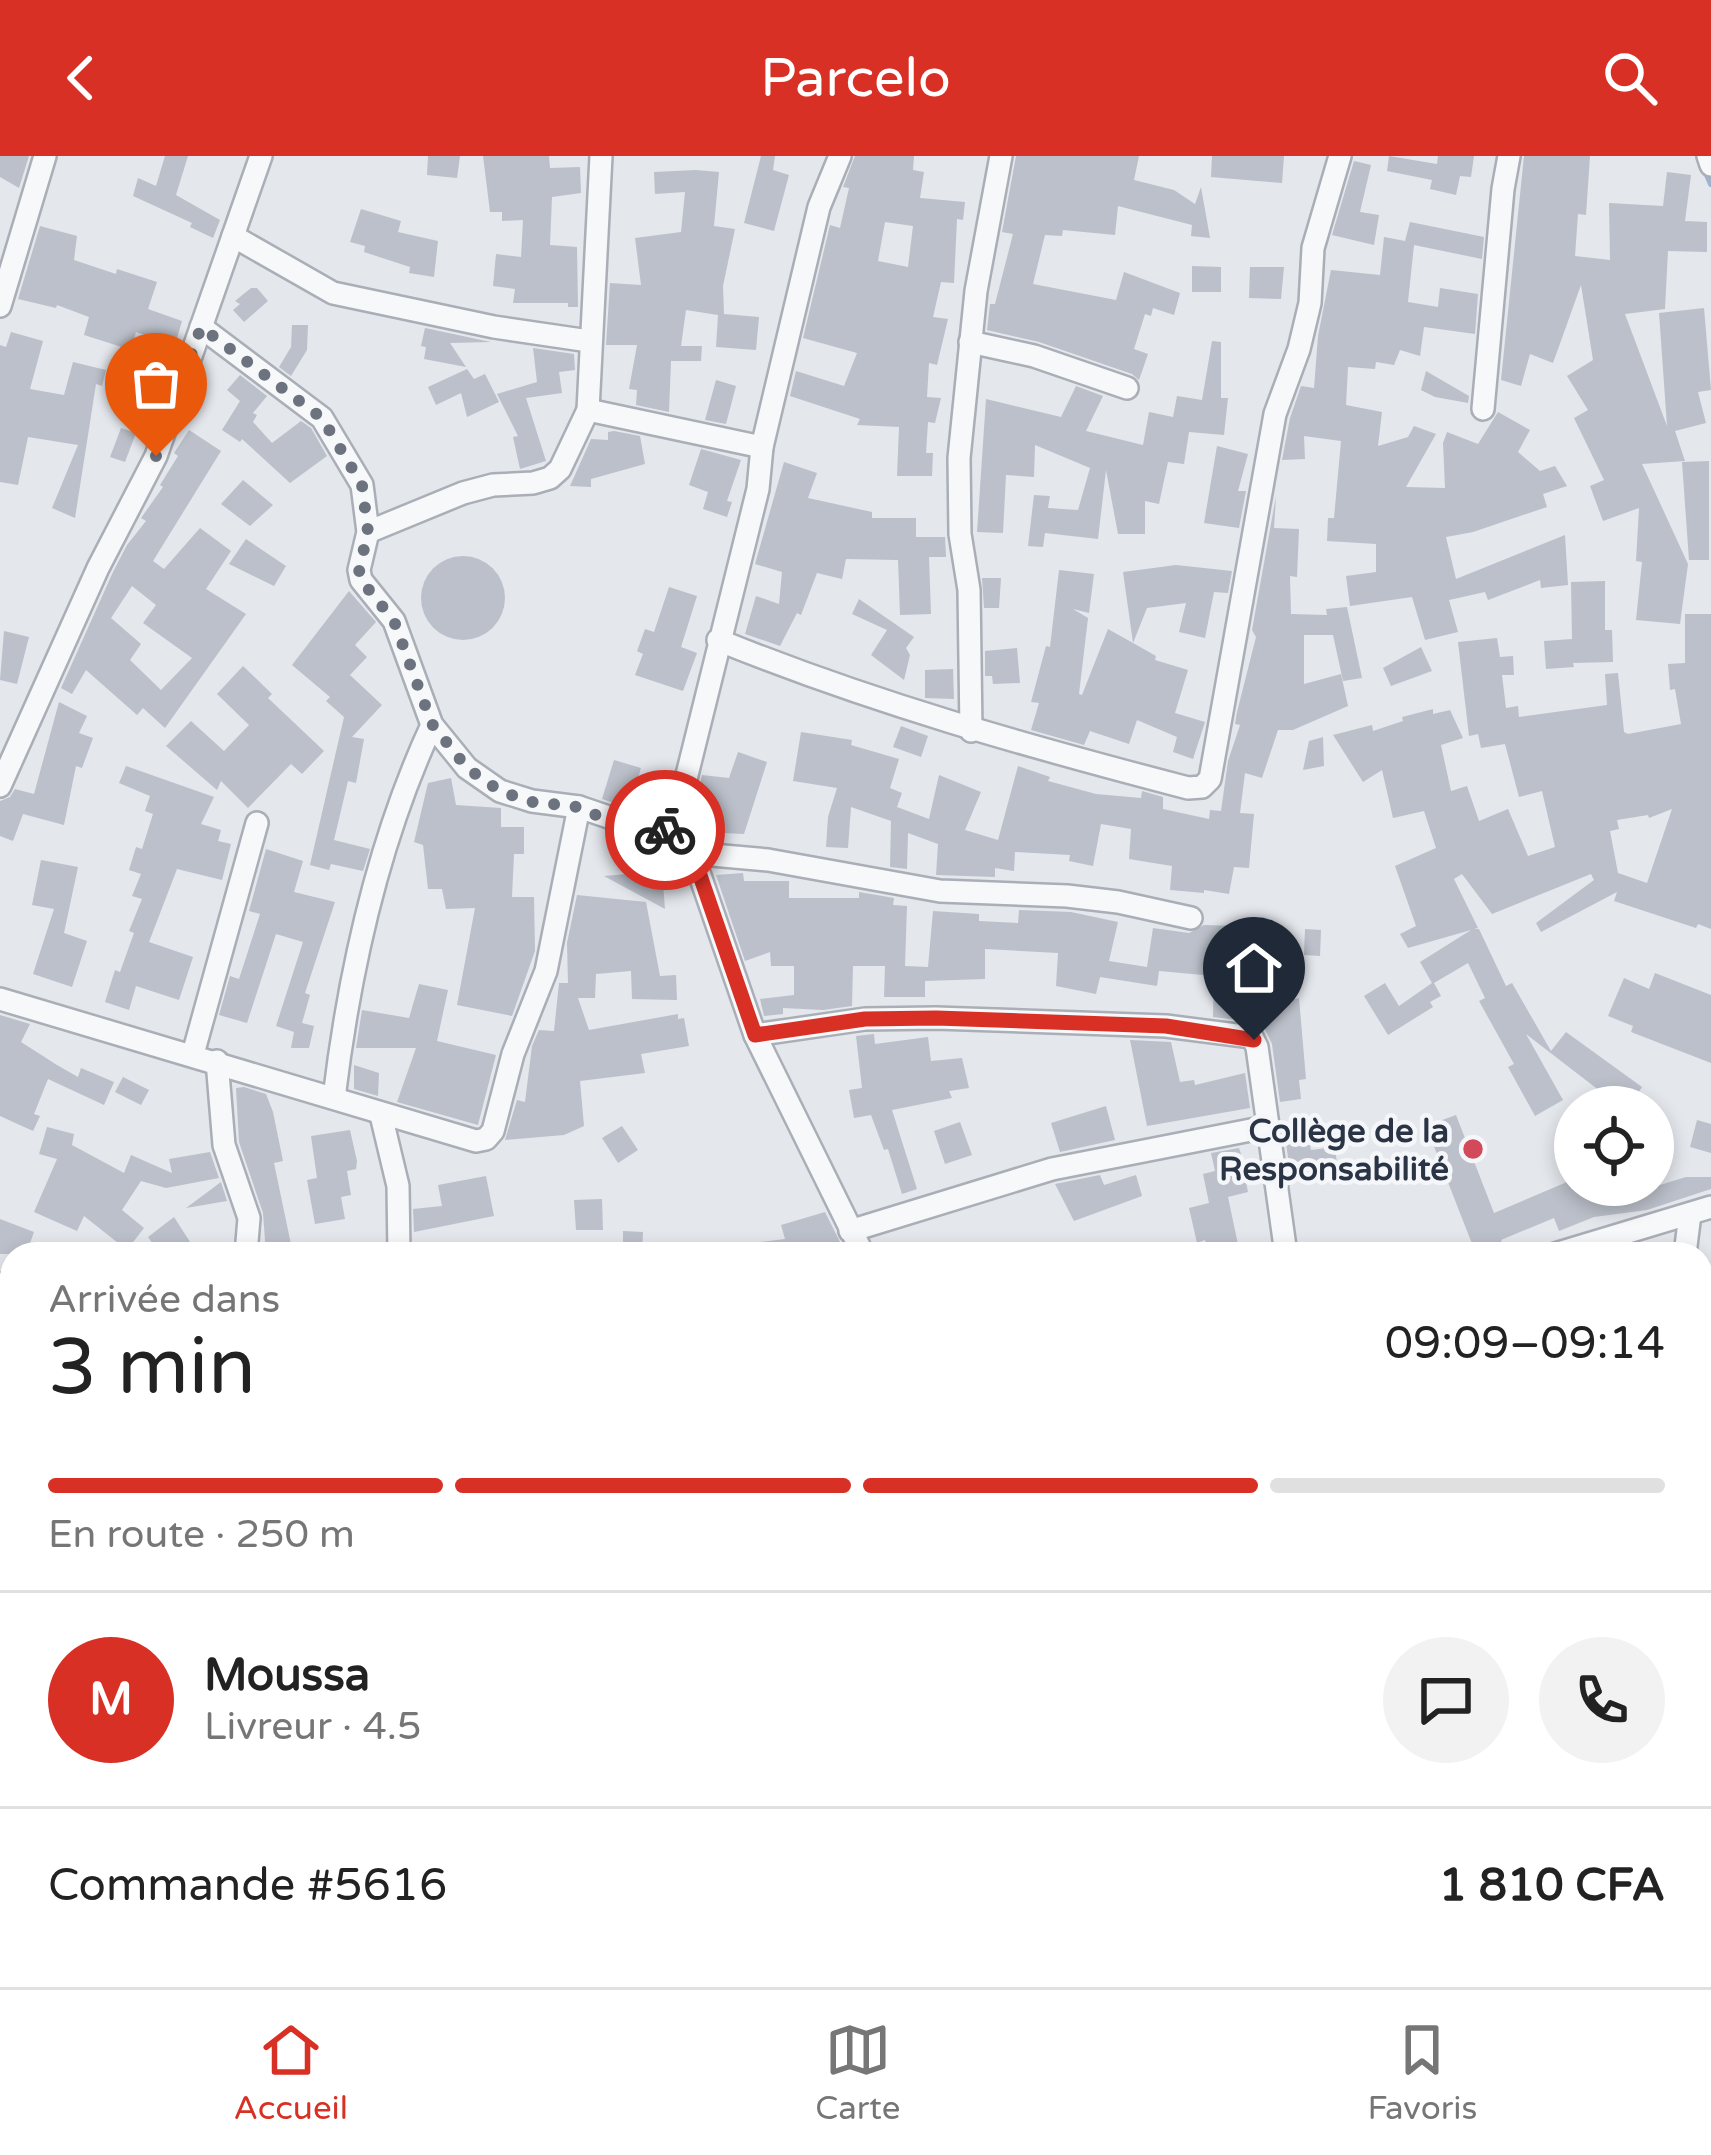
<!DOCTYPE html>
<html lang="fr">
<head>
<meta charset="utf-8">
<style>
	body { margin:0; font-family:"Varela Round",sans-serif; background:#f2f2f2; color:#222; height:100vh; display:flex; flex-direction:column; font-size:45px; white-space:nowrap }
	* { box-sizing:border-box; margin:0 }
	p { font-size:39px; color:#767676 }
	.icon { flex:none; width:66px; height:66px; fill:none; stroke:currentColor; stroke-width:2; stroke-linecap:round; stroke-linejoin:round }
	.map { position:relative; flex:1; overflow:hidden }
	.sheet { position:absolute; left:0px; top:1086px; width:1713px; height:747px; display:flex; flex-direction:column; background:#fff; border-radius:36px 36px 0 0; box-shadow:0 6px 18px #0003 }
	.sheet>* { flex:none }
	.controls { position:absolute; left:1554px; top:930px; display:grid; gap:24px }
	.controls a { display:grid; place-items:center; width:120px; height:120px; border-radius:50%; background:#fff; box-shadow:0 6px 18px #0003; font-size:60px }
	.pin { position:absolute; display:grid; place-items:center; width:102px; height:102px; color:#fff; margin:-123px -51px; border-radius:50% 50% 50% 0; rotate:-45deg; box-shadow:0 0 12px #0007 }
	.pin .icon { rotate:45deg }
	.courier { position:absolute; display:grid; place-items:center; width:120px; height:120px; margin:-60px; border:9px solid #d93025; border-radius:50%; background:#fff; color:#222; box-shadow:0 3px 15px #0007 }
	.head em { font-style:normal; font-weight:600 }
	.head div { display:flex; flex-direction:column-reverse }
	.head { display:flex; align-items:center; justify-content:space-between; height:204px; padding:0 48px }
	h1 { font-size:78px; font-weight:600; line-height:90px }
	.bar { display:grid; grid-template-columns:repeat(4,1fr); gap:18px 12px; align-content:center; height:144px; padding:0 48px }
	.bar i { height:15px; border-radius:9px; background:#e0e0e0 }
	.bar .selected { background:#d93025 }
	.bar p { grid-column:span 4 }
	.line { display:flex; align-items:center; gap:30px; padding:0 48px; border-top:3px solid #e0e0e0 }
	.line div { flex:1 }
	.round { display:grid; place-items:center; flex:none; width:126px; height:126px; border-radius:63px; background:#f2f2f2 }
	header { display:flex; justify-content:space-between; align-items:center; height:156px; padding:0 48px; background:#d93025; color:#fff; font-size:54px; font-weight:600 }
	.tab-bar { display:flex; justify-content:space-around; align-items:center; height:168px; border-top:3px solid #e0e0e0; background:#fff; font-size:33px; color:#767676 }
	.tab-bar a { display:grid; justify-items:center; gap:6px }
	.tab-bar .selected { color:#d93025 }
	.map>svg:first-child { display:block }
</style>
</head>
<body>
<header><svg class="icon" aria-label="back" viewBox="0 0 24 24"><path d="M15 5l-7 7 7 7"/></svg>Parcelo<svg class="icon" aria-label="search" viewBox="0 0 24 24"><circle cx="10" cy="10" r="6"/><path d="M15 15l6 6"/></svg></header>
<div class="map">
<svg width="1711" height="1831" viewBox="0 0 1711 1831">
	<rect width="100%" height="100%" fill="#e4e7ec"/>
	<g fill="none" stroke-linecap="round" stroke-linejoin="round">
		<g stroke="#9fb4cc" stroke-width="6">
			<path d="M1705,14L1711,28"/>
			<path d="M1701,1703L1711,1699"/>
			<path d="M1572,1831L1578,1821"/>
		</g>
	</g>
	<g fill="#bbc0ca" fill-rule="evenodd">
		<path d="M0,0H29L19,32L0,21Z"/>
		<path d="M165,0H188L176,39L220,64L213,82L190,71L192,67L133,40L138,22L156,30Z"/>
		<path d="M428,0H460L457,22L427,19Z"/>
		<path d="M483,0H549L550,12L580,11L581,37L552,41L550,89L577,91L578,151H568V147H513L515,133L493,130L496,98L521,101L523,64L502,65V56H490Z"/>
		<path d="M761,0H775L773,14L789,19L774,75L744,67Z"/>
		<path d="M855,0H914L913,14L924,16L920,42L965,46L963,64L957,63L954,127L941,126L933,161L948,163L937,209L929,207L927,241L941,242L935,267L928,266L926,297H933L932,320H897L899,271L857,269L860,263L790,240L796,215L844,230L857,197L803,182L830,69L840,72L849,32L843,31ZM885,66L913,70L908,111L878,105Z"/>
		<path d="M1016,0H1139L1134,24L1174,34L1195,48L1201,31L1210,82L1191,80L1192,69L1118,50L1115,79L1063,74L1062,80L1045,79L1033,128L1116,144L1124,116L1180,137L1174,159L1153,152L1151,160L1145,158L1134,193L1148,198L1139,224L1132,218L1039,186L987,174L990,148H995L1013,78L1002,76Z"/>
		<path d="M1212,0H1284L1282,27L1211,21Z"/>
		<path d="M1389,0L1437,8L1438,0H1474L1471,21L1460,20L1456,39L1430,33L1432,24L1387,15Z"/>
		<path d="M1524,0H1590L1586,59L1578,58L1575,100L1610,104L1609,47L1663,50L1667,16L1691,19L1685,65L1707,66V96L1668,95L1665,153L1625,158L1667,270L1659,157L1704,152L1711,234L1698,236L1706,267L1675,275L1685,305L1642,308L1688,408L1680,468L1636,464L1642,406L1636,405L1639,352L1603,365L1590,330L1604,324L1574,262L1588,254L1567,220L1593,204L1581,129L1553,207L1530,198L1521,230L1501,224Z"/>
		<path d="M1354,5L1371,9L1360,56L1379,59L1374,89L1332,79Z"/>
		<path d="M696,14L719,16L714,70L735,73L723,130L724,158L759,161L756,194L716,191L718,159L686,154L681,190H702L701,205H671L669,256L636,249L637,234L629,233L637,189H606L610,127L641,129L635,82L681,76L685,36L655,38L654,16Z"/>
		<path d="M361,53L401,65L398,76L438,85L434,121L409,117L410,111L364,96L365,90L350,86Z"/>
		<path d="M1410,66L1484,81L1482,103L1414,89L1408,146L1438,151L1440,132L1478,138L1475,178L1424,171L1420,200L1400,194L1394,209L1376,206L1375,213L1348,211L1346,249L1382,256L1378,290L1408,281L1414,270L1436,278L1406,331L1445,332L1443,287L1447,276L1478,288L1498,256L1530,274L1518,296L1540,315L1555,310L1567,330L1543,338L1547,351L1473,376L1446,381L1456,423L1565,379L1568,429L1541,432L1540,424L1488,444L1485,436L1449,444L1458,476L1425,484L1412,441L1350,450L1346,420L1376,416V388L1327,385L1328,362H1334L1341,285L1304,280L1305,303L1282,304L1290,262L1301,230L1314,232L1318,180L1331,114L1380,119L1384,81L1405,85Z"/>
		<path d="M40,70L77,80L74,104L116,118L117,113L157,126L148,153L182,165L175,189L136,176L131,194L84,179L89,161L57,149L56,152L18,143Z"/>
		<path d="M1192,110L1221,111V136H1192Z"/>
		<path d="M1250,111H1284L1281,143L1249,142Z"/>
		<path d="M251,132H257L268,145L244,166L233,154L240,148L235,145Z"/>
		<path d="M292,169H308L307,194L291,220L279,211L291,191Z"/>
		<path d="M425,172L491,186L450,187L466,211L424,203L426,191L421,190Z"/>
		<path d="M11,176L43,185L30,233L64,239L73,206L106,214L102,230L96,228L75,362L52,352L78,289L28,281L18,329L0,326V189L6,191Z"/>
		<path d="M1212,185L1221,186V242H1228L1224,279L1189,276L1184,308L1168,306L1159,348L1145,345V378H1118L1106,314L1098,383L1045,377L1043,391L1028,390L1034,339L1050,340L1048,352L1078,354L1090,312L1035,289L1034,321L1006,319L1003,377L977,376L986,243L1061,261L1076,230L1103,240L1086,275L1143,289L1149,256L1173,261L1177,240L1202,244Z"/>
		<path d="M533,192L574,198L575,214L559,216L562,237L526,242L546,305L520,313L513,281L518,280L497,238L537,226Z"/>
		<path d="M467,213L474,223L485,218L499,246L467,261L461,237L436,249L428,231Z"/>
		<path d="M1426,215L1469,240L1468,247L1435,241L1421,234Z"/>
		<path d="M240,219L267,240L253,257L257,259L253,266L272,287L301,265L311,272L327,300L290,327L242,283L240,286L222,274L240,245L227,234Z"/>
		<path d="M716,224L736,230L726,268L705,264Z"/>
		<path d="M121,272L136,277L125,306L110,301Z"/>
		<path d="M189,274L221,295L153,405L164,413L200,372L231,395L206,433L246,458L165,572L143,552L137,559L86,514L72,538L61,532L113,416L127,389L146,365L141,362L163,331L160,329L178,300L174,297ZM132,430L156,449L143,467L192,502L161,534L130,504L141,488L111,462Z"/>
		<path d="M614,275L640,280L645,308L591,323V331L570,330L591,283L608,284V276Z"/>
		<path d="M1217,290L1248,298L1238,335H1246L1239,372L1204,367Z"/>
		<path d="M701,293L741,304L727,345L732,346L727,361L703,353L708,336L689,329Z"/>
		<path d="M1709,305V404H1689L1682,306Z"/>
		<path d="M784,306L817,317L808,342L872,356V362H916V381H945L946,401H929L931,458L900,459L898,404L846,403L842,423L817,417L801,459L797,457L780,490L745,478L756,440L779,448L782,416L755,408Z"/>
		<path d="M243,324L273,349L250,370L221,348Z"/>
		<path d="M1276,340L1274,372L1299,373L1297,421L1290,420L1291,458L1327,459L1326,453L1347,451L1362,522L1343,525L1333,479H1304V528L1341,518L1348,550L1293,574H1278L1262,622L1245,617L1240,657L1254,658L1249,712L1234,711L1229,738L1204,734V737L1170,734L1172,710L1129,703L1131,673L1101,668L1093,710L1069,705L1070,699L1015,696L1014,715L995,712V721L936,719L938,688L908,677L907,713L890,711L891,665L851,651L848,692L826,691L828,661L837,632L793,625L801,576L852,584L851,589L899,603L890,632L902,637L897,651L929,663L939,619L981,636L965,674L998,684L1018,610L1050,621L1048,625L1096,638L1141,642L1142,635L1163,641V653L1209,663L1210,654L1221,655L1228,605L1240,569L1235,568L1237,556L1256,481L1252,474Z"/>
		<path d="M246,383L286,410L274,430L229,408Z"/>
		<circle cx="463" cy="442" r="42"/>
		<path d="M1176,409L1232,415L1228,437L1214,436L1205,482L1179,476L1186,447L1147,452L1133,487L1156,500L1155,504L1188,514L1175,557L1205,566L1193,603L1173,596L1177,581L1137,564L1129,588L1090,575L1084,589L1031,574L1039,547L1031,546L1046,490L1050,491L1059,414L1094,418L1089,457L1073,453L1088,462L1079,538L1082,539L1108,473L1133,487L1123,416Z"/>
		<path d="M982,422H1001L999,452H984Z"/>
		<path d="M1605,425V474H1612L1613,506L1573,507L1574,511L1546,513L1544,485L1572,483L1571,426Z"/>
		<path d="M669,431L697,440L681,491L697,497L683,535L635,519L643,498L637,495L645,473L654,476Z"/>
		<path d="M349,435L376,466L355,489L367,501L350,519L382,549L352,581L364,583L356,627L348,625L334,684L370,693L363,715L331,708L329,714L310,709L344,561L326,545L330,541L292,509Z"/>
		<path d="M859,443L914,481L906,492L910,499L904,524L871,499L887,474L852,458Z"/>
		<path d="M1685,458H1711V773L1698,768L1696,772L1614,745L1617,736L1541,776L1536,767L1594,724L1591,718L1492,758L1462,718L1454,723L1478,772L1474,773H1479L1506,830L1512,827L1551,895L1566,876L1642,931L1629,951H1614L1593,937L1596,932L1526,878L1563,944L1535,960L1508,911L1514,908L1479,845L1485,842L1468,807L1434,827L1441,840L1430,846L1433,851L1388,879L1364,840L1385,827L1399,850L1432,827L1420,806L1471,774L1408,792L1400,778L1416,770L1395,710L1436,692L1424,655L1393,662L1382,614L1363,626L1333,579L1372,569L1373,575L1403,565L1402,561L1433,553V558L1450,554L1463,582L1441,589L1451,635L1467,630L1479,665L1508,653L1528,700L1555,691L1542,635L1519,641L1505,588L1481,592L1478,578L1469,580L1458,486L1497,482L1500,501L1513,500L1514,519H1502L1506,552L1518,550L1519,561L1607,549L1605,518L1618,517L1624,576L1628,578L1681,568L1675,533L1670,534L1668,508L1685,507ZM1672,653L1647,727L1618,717L1610,675L1619,673L1617,664L1648,659L1649,662Z"/>
		<path d="M4,475L29,481L17,528L0,524Z"/>
		<path d="M1421,491L1432,515L1391,530L1383,512Z"/>
		<path d="M1017,492L1020,527L993,528L992,520H985V495Z"/>
		<path d="M243,510L272,538L268,542L324,595L302,618L291,608L248,652L221,625L217,634L166,590L191,565L224,595L249,569L217,538Z"/>
		<path d="M953,513L954,543L925,542V514Z"/>
		<path d="M59,546L87,560L79,577L93,582L82,612L76,610L64,669L23,658L13,685L0,680V645L10,641L15,633L34,638Z"/>
		<path d="M901,570L928,580L921,601L893,591Z"/>
		<path d="M1323,581L1324,610L1303,614L1309,585Z"/>
		<path d="M738,596L767,606L744,678L701,676L703,658H699L697,640L702,619L729,622Z"/>
		<path d="M614,604L641,612L629,652L602,643Z"/>
		<path d="M126,610L214,641L201,668L221,674L218,685L231,688L222,724L177,713L149,786L193,801L179,844L136,830L129,854L105,846L115,814L120,816L134,777L129,775L142,743L132,740L141,718L129,714L136,691L142,693L153,658L145,655L150,640L119,627Z"/>
		<path d="M451,622L456,649L501,652V671H524V698H514L512,741H534L535,795L512,860L457,849L475,752L446,753L442,733H428L423,689L414,686L428,627Z"/>
		<path d="M266,693L303,705L294,736L335,746L305,837L310,839L302,867L314,870L309,892H291L294,876L276,870L303,786L276,778L247,867L219,859L230,820L239,823L260,758L249,755Z"/>
		<path d="M41,704L78,711L64,777L87,785L72,831L33,818L54,753L32,749Z"/>
		<path d="M662,715L665,753L604,720Z"/>
		<path d="M743,717L744,725H789V742H859V736L894,742L893,749L907,750L905,810L928,811L933,755L979,758V765L1018,767L1019,754L1071,756L1118,766L1109,805L1147,811L1153,772L1189,777L1204,769L1271,771L1269,813L1297,815L1295,843L1299,842L1306,923L1299,924L1301,943L1280,946L1272,888L1262,867L1213,861L1214,820L1159,815L1157,830L1100,821L1096,838L1056,830L1058,797L985,793V823L925,825V841H884L885,810H853L852,850L823,854L783,852V858L764,860L760,843L794,839V810H771L770,796L745,805L716,719Z"/>
		<path d="M577,739L646,746L660,820L676,819L677,844L632,843L631,815L596,818L595,842H578L589,874L678,858V863L684,862L689,890L641,898L645,917L580,925L584,970L564,979L505,984L517,944L525,946L532,890L539,874L554,875L559,827H568L567,787Z"/>
		<path d="M1305,773L1321,774L1320,800L1304,799Z"/>
		<path d="M1655,817L1711,839V907L1631,876L1633,870L1608,860L1624,822L1649,833Z"/>
		<path d="M419,828L448,834L437,885L496,899L478,969L397,946L416,892H356L362,854L409,862Z"/>
		<path d="M0,859L30,868L21,886L57,909L78,921L81,912L114,926L104,949L48,923L34,958L40,960L33,975L0,960Z"/>
		<path d="M874,878L875,888L928,881L931,905L962,902L969,932L949,935L952,942L892,954L917,1033L902,1038L888,993L884,994L871,959L854,962L849,934L862,932L856,880Z"/>
		<path d="M1130,884L1171,886L1180,926L1194,924L1195,929L1245,917L1250,952L1147,970Z"/>
		<path d="M354,909L379,917L378,940L354,933Z"/>
		<path d="M123,921L149,934L141,949L115,936Z"/>
		<path d="M244,931L266,938L273,956L283,1005L274,1007L293,1098H266L263,1057L239,986L236,932Z"/>
		<path d="M1106,950L1115,984L1060,996L1051,967Z"/>
		<path d="M1456,959L1494,1057L1574,1023L1575,1029H1660L1686,1021H1711V1033L1647,1054L1594,1061L1559,1075L1554,1062L1501,1084L1504,1092L1476,1098L1426,970Z"/>
		<path d="M1697,964L1711,968V997L1690,991Z"/>
		<path d="M960,966L972,999L945,1008L934,975Z"/>
		<path d="M1304,968L1306,989H1310L1311,994L1335,991L1338,1017L1291,1023L1284,972Z"/>
		<path d="M622,970L638,994L618,1007L602,982Z"/>
		<path d="M47,971L74,978L72,989L124,1017L131,999L172,1017L169,1003L210,996L219,1022L166,1032L141,1025L122,1054L144,1072L127,1094L84,1060L77,1075L34,1056L57,1003L39,998Z"/>
		<path d="M350,974L357,1005L356,1013L347,1015L351,1039L341,1041L345,1063L315,1068L307,1024L317,1022L311,980Z"/>
		<path d="M1239,992L1250,1025L1246,1026L1248,1036L1228,1041L1240,1098H1210L1205,1084L1197,1087L1189,1052L1209,1047L1203,1018L1215,1015L1211,997Z"/>
		<path d="M1100,1019L1104,1029L1136,1019L1142,1040L1074,1065L1055,1028Z"/>
		<path d="M486,1020L494,1060L414,1076L413,1053L442,1050L438,1029Z"/>
		<path d="M221,1026L227,1045L186,1052Z"/>
		<path d="M602,1043L603,1074H576L574,1044Z"/>
		<path d="M825,1056L846,1098H743L742,1088L785,1083L781,1069Z"/>
		<path d="M174,1061L192,1089L180,1098H160L148,1081Z"/>
		<path d="M0,1063L34,1076L26,1098H0Z"/>
		<path d="M623,1075L643,1076L642,1098H623Z"/>
	</g>
	<g fill="none" stroke-linecap="round" stroke-linejoin="round">
		<defs>
			<g id="minor">
				<path d="M840,0L819,51L762,291L758,333L682,639L685,676L755,879L863,1098"/>
				<path d="M1708,0L1711,9"/>
				<path d="M233,80L333,137L494,171L589,185"/>
				<path d="M0,150L45,0"/>
				<path d="M201,171L322,262L362,329L368,376L359,414L361,424L394,465L432,569L467,612L500,635L532,645L579,651L638,671L685,676"/>
				<path d="M970,186L1034,200L1127,232"/>
				<path d="M1483,253L1503,33L1509,0"/>
				<path d="M588,254L762,291"/>
				<path d="M368,376L463,337L493,329L533,327L550,322L560,313L588,254L601,0"/>
				<path d="M718,484C873,547 1027,590 1188,632L1202,631L1210,623L1275,258L1299,193L1310,147L1313,92L1340,0"/>
				<path d="M971,575L969,434L960,378L959,302L976,135L1001,0"/>
				<path d="M0,630L98,412L156,300L261,0"/>
				<path d="M690,697L768,704L940,735L1067,740L1118,746L1191,762"/>
				<path d="M0,843L476,985L486,983L493,975L513,898L546,815L579,651"/>
				<path d="M755,879L865,863L936,862L1166,870L1252,881L1257,891L1286,1098"/>
				<path d="M193,898L257,667"/>
				<path d="M217,905L224,989L249,1062L246,1098"/>
				<path d="M334,942C349,817 379,683 432,569"/>
				<path d="M381,959L398,1030L399,1098"/>
				<path d="M850,1075L1052,1013L1266,971"/>
				<path d="M1555,1098L1711,1051"/>
				<path d="M1685,1098L1690,1058"/>
				<path d="M0,1128L12,1131"/>
				<path d="M0,1546L12,1542"/>
				<path d="M1701,1661L1711,1688"/>
				<path d="M0,1708L12,1695"/>
				<path d="M158,1821L164,1831"/>
				<path d="M847,1821L850,1831"/>
				<path d="M1071,1821V1831"/>
				<path d="M1201,1821L1202,1831"/>
				<path d="M546,1831L547,1821"/>
				<path d="M867,1831L898,1824L970,1821"/>
			</g>
		</defs>
		<use href="#minor" stroke="#a9aeb7" stroke-width="26"/>
		<use href="#minor" stroke="#f7f8fa" stroke-width="21"/>
	</g>
	<g fill="none" stroke-linecap="round" stroke-linejoin="round">
		<path stroke="#6c737f" stroke-width="12" stroke-dasharray="0 21.6" d="M156,300L201,171L322,262L362,329L368,376L359,414L361,424L394,465L432,568L467,612L500,635L532,646L579,651L602,662L665,674"/>
		<path stroke="#d93025" stroke-width="15" d="M665,674L685,676L755,879L865,863L936,862L1166,870L1254,884"/>
	</g>
	<circle fill="#d1495b" stroke="#f4f6f9" stroke-width="4.5" cx="1473" cy="993" r="12"/>
	<g text-anchor="middle" stroke-width="9" stroke-linejoin="round" paint-order="stroke">
		<g font-size="33" font-weight="bold" fill="#2b3445" stroke="#f4f6f9" text-anchor="end">
			<text x="1449" y="986">Collège de la<tspan x="1449" dy="38">Responsabilité</tspan></text>
		</g>
	</g>
</svg>
<div class="controls">
<a><svg class="icon" aria-label="locate" viewBox="0 0 24 24"><circle cx="12" cy="12" r="6"/><path d="M12 2v4M12 18v4M2 12h4M18 12h4"/></svg></a>
</div>
<div class="pin" style="left:156px;top:300px;background:#ea580c"><svg class="icon" aria-label="bag" viewBox="0 0 24 24"><path d="M5 8h14l-1 12H6zM9 8a3 3 0 0 1 6 0"/></svg></div>
<div class="pin" style="left:1254px;top:884px;background:#1f2937"><svg class="icon" aria-label="home" viewBox="0 0 24 24"><path d="M3 11l9-7 9 7M6 9v11h12V9"/></svg></div>
<div class="courier" style="left:665px;top:674px"><svg class="icon" aria-label="bike" viewBox="0 0 24 24"><circle cx="6" cy="16" r="4"/><circle cx="18" cy="16" r="4"/><path d="M6 16l4-8h5l3 8M10 8l3 8H6M13 5h3"/></svg></div>
<section class="sheet">
<div class="head"><div><h1>3 min</h1><p>Arrivée dans</p></div><em>09:09–09:14</em></div>
<div class="bar"><i class="selected"></i><i class="selected"></i><i class="selected"></i><i></i><p>En route · 250 m</p></div>
<div class="line" style="height:216px"><b class="round" style="background:#d93025;color:#fff">M</b><div><b>Moussa</b><p>Livreur · 4.5</p></div><a class="round"><svg class="icon" aria-label="chat" viewBox="0 0 24 24"><path d="M4 5h16v11H9l-5 4z"/></svg></a><a class="round"><svg class="icon" aria-label="phone" viewBox="0 0 24 24"><path d="M5 4h4l2 5-3 2q2 4 5 5l2-3 5 2v4C11 20 4 13 5 4z"/></svg></a></div>
<div class="line" style="height:156px"><div>Commande #5616</div><b>1 810 CFA</b></div>
</section>
</div>
<nav class="tab-bar">
<a class="selected"><svg class="icon" aria-label="home" viewBox="0 0 24 24"><path d="M3 11l9-7 9 7M6 9v11h12V9"/></svg>Accueil</a>
<a><svg class="icon" aria-label="map" viewBox="0 0 24 24"><path d="M3 6l6-2 6 2 6-2v14l-6 2-6-2-6 2zM9 4v14M15 6v14"/></svg>Carte</a>
<a><svg class="icon" aria-label="saved" viewBox="0 0 24 24"><path d="M7 4h10v16l-5-4-5 4z"/></svg>Favoris</a>
</nav>
</body>
</html>
